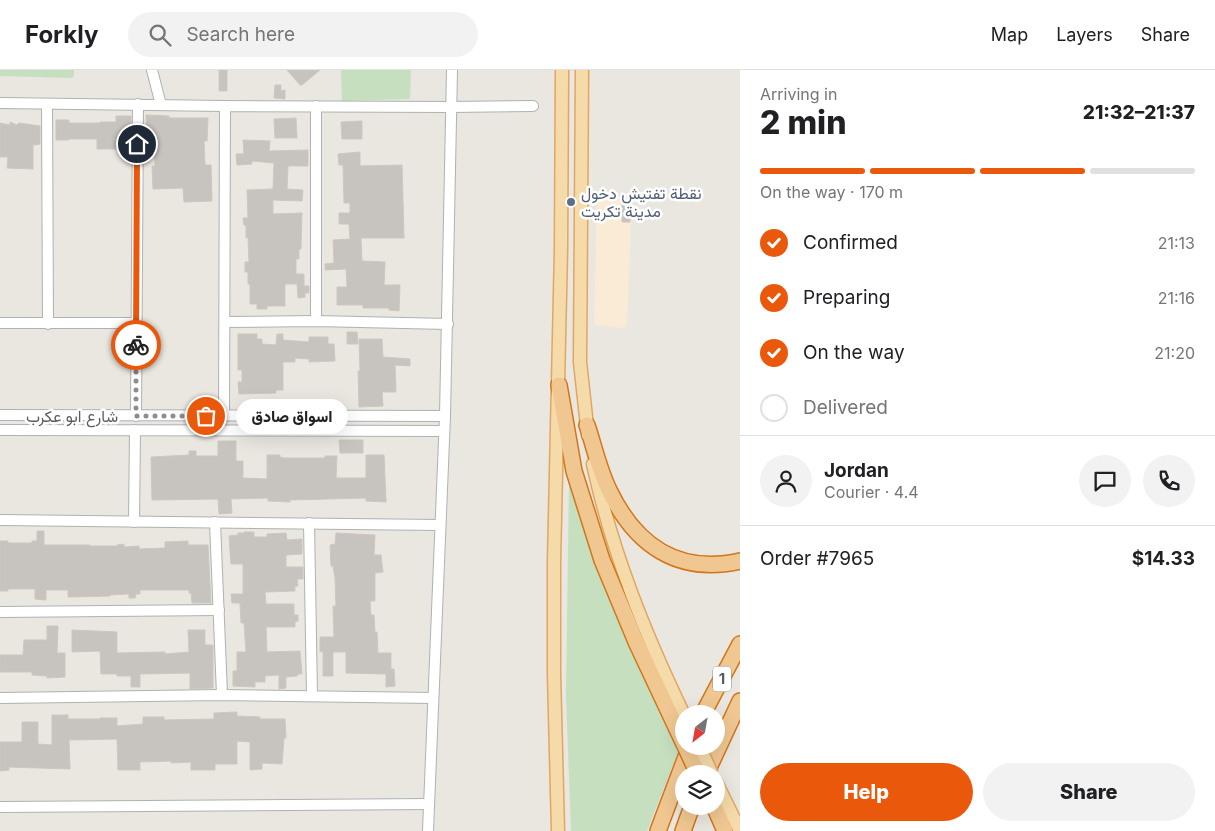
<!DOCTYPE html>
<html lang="en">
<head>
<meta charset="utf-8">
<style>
	body { margin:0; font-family:Inter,Vazirmatn,sans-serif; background:#f2f2f2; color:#202124; height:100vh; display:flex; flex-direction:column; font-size:19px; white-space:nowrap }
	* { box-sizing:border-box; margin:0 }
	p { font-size:16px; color:#757577 }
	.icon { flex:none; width:28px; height:28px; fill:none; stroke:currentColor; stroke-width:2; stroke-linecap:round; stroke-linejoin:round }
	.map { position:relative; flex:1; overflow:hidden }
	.side { display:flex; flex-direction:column; background:#fff; width:475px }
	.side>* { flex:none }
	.needle { width:32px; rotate:211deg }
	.fabs { position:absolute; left:675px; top:635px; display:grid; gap:10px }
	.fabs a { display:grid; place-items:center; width:50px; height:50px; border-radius:50%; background:#fff; box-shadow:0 5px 20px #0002; font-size:25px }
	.pin { position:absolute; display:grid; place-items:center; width:42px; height:42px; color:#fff; margin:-21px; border:2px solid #fff; border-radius:50%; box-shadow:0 1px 5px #0007 }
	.courier { position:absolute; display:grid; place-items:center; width:50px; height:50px; margin:-25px; border:4px solid #ea580c; border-radius:50%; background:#fff; color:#222; box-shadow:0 1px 6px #0007 }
	.bubble { position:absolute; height:35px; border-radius:18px; background:#fff; box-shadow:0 5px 20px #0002; font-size:16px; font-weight:800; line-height:35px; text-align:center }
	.headline em { font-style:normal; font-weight:800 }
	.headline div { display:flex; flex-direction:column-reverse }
	.headline { display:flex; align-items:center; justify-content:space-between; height:85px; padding:0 20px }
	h1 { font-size:32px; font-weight:800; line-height:38px }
	.bar { display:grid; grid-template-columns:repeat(4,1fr); gap:8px 5px; align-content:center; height:60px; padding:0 20px }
	.bar i { height:6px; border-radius:4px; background:#e0e0e0 }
	.bar .on { background:#ea580c }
	.bar p { grid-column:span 4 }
	.line { display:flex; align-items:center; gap:12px; padding:0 20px; border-top:1px solid #e0e0e0 }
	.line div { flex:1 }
	.round { display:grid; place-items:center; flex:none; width:52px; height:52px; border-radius:26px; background:#f2f2f2 }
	ol { padding:0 20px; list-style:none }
	li { display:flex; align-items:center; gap:15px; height:55px }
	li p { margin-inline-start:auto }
	li .icon { padding:5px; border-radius:50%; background:#ea580c; color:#fff; stroke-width:4 }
	li:last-child { color:#757577 }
	li i { width:28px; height:28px; border:2px solid #e0e0e0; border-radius:50% }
	.action { display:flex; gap:10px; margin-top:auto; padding:10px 20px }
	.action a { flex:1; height:58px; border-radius:30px; background:#ea580c; color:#fff; font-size:20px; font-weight:800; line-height:58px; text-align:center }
	.action a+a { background:#f2f2f2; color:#202124 }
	header { display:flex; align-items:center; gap:30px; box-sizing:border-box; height:70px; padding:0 25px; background:#fff; border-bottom:1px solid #e0e0e0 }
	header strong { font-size:24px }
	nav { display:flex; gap:28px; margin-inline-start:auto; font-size:18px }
	.search { width:350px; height:45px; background:#f2f2f2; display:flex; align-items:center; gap:12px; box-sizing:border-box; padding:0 18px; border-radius:28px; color:#757577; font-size:19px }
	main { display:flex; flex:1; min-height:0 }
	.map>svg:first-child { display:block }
</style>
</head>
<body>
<header>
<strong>Forkly</strong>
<div class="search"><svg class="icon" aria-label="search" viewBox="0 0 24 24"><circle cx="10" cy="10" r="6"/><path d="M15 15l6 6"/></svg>Search here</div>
<nav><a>Map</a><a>Layers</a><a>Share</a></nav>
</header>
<main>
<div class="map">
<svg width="740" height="761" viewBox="0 0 740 761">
	<rect width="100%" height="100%" fill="#eae6e0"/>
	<path fill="#f9ebd6" d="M597,121L606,125L618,127L632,132L627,253L624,258L594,255Z"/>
	<g fill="#c5dfbf">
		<path d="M0,0H74V6L71,8L0,6Z"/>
		<path d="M341,0H411L410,29L342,31Z"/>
		<path d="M569,411H574L601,507L653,627L677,677L678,682L647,761H571L566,625Z"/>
	</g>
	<g fill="#c7c3bf" stroke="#cec7bf">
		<rect x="219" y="0" width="8" height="21"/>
		<path d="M287,0H320L302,15H300Z"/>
		<path d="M275,15H281V21L285,20V29L274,28Z"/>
		<path d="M146,45L169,46V48H208L207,71H204L205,95H211L212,131L184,132L183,118L153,119L152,96H155L154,71H147Z"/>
		<path d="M116,46H131V71H123V79H97V69H69V70H56V50H69V53H100V52H116Z"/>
		<path d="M296,48L297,68H275L274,49Z"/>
		<path d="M362,51V69H342L341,52Z"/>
		<path d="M10,52L17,55L19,53L40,56V74L33,75V99L7,98L8,87H0V53L10,55Z"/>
		<path d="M243,70L270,71L269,81L308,80V96H288L287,119L303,120L302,131L273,130V144L302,143L301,179H299V189H296V204H304V216H309V223H305V227L298,228L297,214H285V236H267V239H257V234H250V214H248V202H245V192H249L248,167L246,168V155H244L243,148H248L247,120L273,119L274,93L252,91V94L237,95L236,84H244Z"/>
		<path d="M360,82V96L402,95L404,168H361L362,191L385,192L384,215H400L399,241L389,240V238H363V235H337V217H347L346,199L325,200V194L334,193L333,170L350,169L349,154H339V143H350V133H344L343,95H339L338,84Z"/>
		<path d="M622,135L630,136V152H622Z"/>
		<path d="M347,262H357L358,274H347Z"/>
		<path d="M238,264H257V269H262V274L276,275L277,264H283V270L309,272V267H328V274H334L335,291L309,292V289L295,288V292H283V320H276V323L239,324L238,312H242V300H238Z"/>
		<path d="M359,269H382L383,287L410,289V296L395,295L396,322H382L383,336L359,337L358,301H360Z"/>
		<path d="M339,370H363V383H340Z"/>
		<path d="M218,371H236V391H243V408L267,409V385H280V387L284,388H325V386H337L336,408H366V385H384L386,432L366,431V428L290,430V432L268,431V428L231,429L232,443L219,444L218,429L152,430L151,387L189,385V381H196V386H218Z"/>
		<path d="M37,461H44V475H90V476H117V475L124,474V477L139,476V479L165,478V472L188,471V475H208L211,533H192L191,523H189V520H140V524H136L135,528H129V524L110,525V526L68,527V520H46V530L35,529V519H8V521H0V471H8V473H32V471H37Z"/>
		<path d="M244,462H254V467H267V464L286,463L287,470L302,469V484L286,485V497H303V509H297L298,516H295V521L265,522L266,534H294V545H298V551L295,552V557H266L267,582L300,581L302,604H298L297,606L286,607V618L279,619V605L265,606V612H255V617L233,616V601H237V582H246L244,553H241L240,533H232L231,524H243V494H231L229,466L238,465V463H244Z"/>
		<path d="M336,463L375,465L374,485H381L383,502L375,503V531H370L371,545H374L375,562H377L378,583H391V599H394L395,616L386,617V604L346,603V582H333V606H323V581L320,582V567H334L333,536H336L335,508L333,496H331L330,475L335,474Z"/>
		<path d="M47,556H58L57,583H65V607L47,608V606L32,605V602H0V585H23L24,570H47Z"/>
		<path d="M72,560L117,562V583L165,582V584L189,582L188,560H205V575H213V618L190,619V603L140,604V617H131V606H117V604H101L100,581L72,582Z"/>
		<path d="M237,642V646L260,647V649H285L286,668H284L282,694L262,693V699L250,700V672L237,671V694H215V700H191V692L171,693V691L140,692V700H118L117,669L69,670L70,699L9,697V700L0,701V672H22V652H38V674L52,675V645H68V649H100V648H117V656L143,654V647H164V650L214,649V643Z"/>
	</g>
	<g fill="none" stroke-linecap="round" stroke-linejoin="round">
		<defs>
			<g id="minor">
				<path d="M152,0L161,35"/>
				<path d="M0,33L225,36"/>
				<path d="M47,34L48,254"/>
				<path d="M316,251V36"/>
				<path d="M225,252L316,251L448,254"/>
				<path d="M0,253H136"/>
				<path d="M0,345L445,346"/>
				<path d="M136,346L138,34"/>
				<path d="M224,346L225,36L451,37L533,36"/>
				<path d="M0,360L444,361"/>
				<path d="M0,450L440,455"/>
				<path d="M134,452L135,360"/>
				<path d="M215,452L222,625"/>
				<path d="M309,453L312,626"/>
				<path d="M0,542L219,540"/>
				<path d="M0,628L222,625L433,628"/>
				<path d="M0,737L429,734"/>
				<path d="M428,761L445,346L452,0"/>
			</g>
			<g id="major">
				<path d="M582,0L580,292L588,365"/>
				<path d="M593,394C612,482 645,564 684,645"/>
				<path d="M716,712L740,761"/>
				<path d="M558,761L554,604V492L561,179L562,0"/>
			</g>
			<g id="highway">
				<path d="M559,315L574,401L602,490L637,574L684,674"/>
				<path d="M587,355C594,376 599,400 609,420C635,475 678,505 740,491"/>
				<path d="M703,644L740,574"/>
				<path d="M706,704L740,631"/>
				<path d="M714,736L725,761"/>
				<path d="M658,761L690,676"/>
				<path d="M683,761L692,736"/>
			</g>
		</defs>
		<use href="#minor" stroke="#aeb2b4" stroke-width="12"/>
		<use href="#major" stroke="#e0a663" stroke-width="15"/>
		<use href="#highway" stroke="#d27619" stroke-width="18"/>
		<use href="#minor" stroke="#fff" stroke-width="10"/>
		<use href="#major" stroke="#f5dbaa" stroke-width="12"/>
		<use href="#highway" stroke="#f0c791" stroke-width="15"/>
		<defs>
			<path id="major-bridge" d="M699,676L712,704"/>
			<path id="highway-bridge" d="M685,676L698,704"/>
		</defs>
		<use href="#major-bridge" stroke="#e0a663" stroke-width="15" stroke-linecap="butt"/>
		<use href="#highway-bridge" stroke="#d27619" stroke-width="18" stroke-linecap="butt"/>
		<use href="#major-bridge" stroke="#f5dbaa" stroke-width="12"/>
		<use href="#highway-bridge" stroke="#f0c791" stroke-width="15"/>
	</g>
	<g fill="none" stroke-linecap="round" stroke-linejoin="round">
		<path stroke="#8c8d8c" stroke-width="5" stroke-dasharray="0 9" d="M136,275V346H206"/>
		<path stroke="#ea580c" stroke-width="6" d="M136,275L137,74"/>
	</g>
	<circle fill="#5c6f8a" stroke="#fff" stroke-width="2" cx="571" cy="132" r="5"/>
	<g text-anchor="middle" stroke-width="5" stroke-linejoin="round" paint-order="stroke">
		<rect fill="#fff" stroke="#8b8e8f" stroke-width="1" x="713" y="596.5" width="18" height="25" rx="4"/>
		<g font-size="15" font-weight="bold" fill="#595d5f">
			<text x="722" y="614">1</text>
		</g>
		<g font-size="16" fill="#4e5e75" stroke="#fff" text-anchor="start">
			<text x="581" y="129">نقطة تفتيش دخول<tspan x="581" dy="18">مدينة تكريت</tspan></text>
		</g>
		<g font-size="16" fill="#595d5f" stroke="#fff">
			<text x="72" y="352">شارع ابو عكرب</text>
		</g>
	</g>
</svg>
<div class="fabs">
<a><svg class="needle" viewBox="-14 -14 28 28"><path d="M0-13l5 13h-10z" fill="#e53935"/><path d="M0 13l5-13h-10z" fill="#757577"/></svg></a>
<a><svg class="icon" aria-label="layers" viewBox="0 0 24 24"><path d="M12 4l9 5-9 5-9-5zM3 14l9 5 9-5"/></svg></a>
</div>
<div class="pin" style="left:206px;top:346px;background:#ea580c"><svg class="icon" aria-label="bag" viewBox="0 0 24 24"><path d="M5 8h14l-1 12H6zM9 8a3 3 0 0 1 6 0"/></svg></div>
<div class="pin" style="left:137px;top:74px;background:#1f2937"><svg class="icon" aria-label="home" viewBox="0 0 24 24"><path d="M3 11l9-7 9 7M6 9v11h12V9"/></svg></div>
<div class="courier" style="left:136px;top:275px"><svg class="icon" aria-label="bike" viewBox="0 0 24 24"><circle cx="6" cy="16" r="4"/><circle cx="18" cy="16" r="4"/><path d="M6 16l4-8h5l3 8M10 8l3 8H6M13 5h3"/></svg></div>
<div class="bubble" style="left:236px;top:329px;width:112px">اسواق صادق</div>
</div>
<section class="side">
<div class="headline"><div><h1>2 min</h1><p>Arriving in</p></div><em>21:32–21:37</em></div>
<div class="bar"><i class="on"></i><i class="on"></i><i class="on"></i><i></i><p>On the way · 170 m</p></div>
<ol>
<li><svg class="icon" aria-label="check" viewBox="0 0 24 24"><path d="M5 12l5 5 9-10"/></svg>Confirmed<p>21:13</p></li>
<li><svg class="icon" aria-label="check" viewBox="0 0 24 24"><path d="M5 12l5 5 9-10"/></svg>Preparing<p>21:16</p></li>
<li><svg class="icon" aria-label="check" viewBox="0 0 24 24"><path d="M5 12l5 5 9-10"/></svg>On the way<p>21:20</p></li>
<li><i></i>Delivered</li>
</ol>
<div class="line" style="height:90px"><a class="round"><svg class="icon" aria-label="person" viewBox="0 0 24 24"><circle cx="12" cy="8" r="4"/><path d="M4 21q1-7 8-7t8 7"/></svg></a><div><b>Jordan</b><p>Courier · 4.4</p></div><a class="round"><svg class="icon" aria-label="chat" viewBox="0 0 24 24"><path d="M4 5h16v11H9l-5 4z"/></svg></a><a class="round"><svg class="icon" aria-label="phone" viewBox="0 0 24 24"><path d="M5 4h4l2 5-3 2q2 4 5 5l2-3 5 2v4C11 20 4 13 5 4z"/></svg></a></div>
<div class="line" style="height:65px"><div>Order #7965</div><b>$14.33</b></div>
<div class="action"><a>Help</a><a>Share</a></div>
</section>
</main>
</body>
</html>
